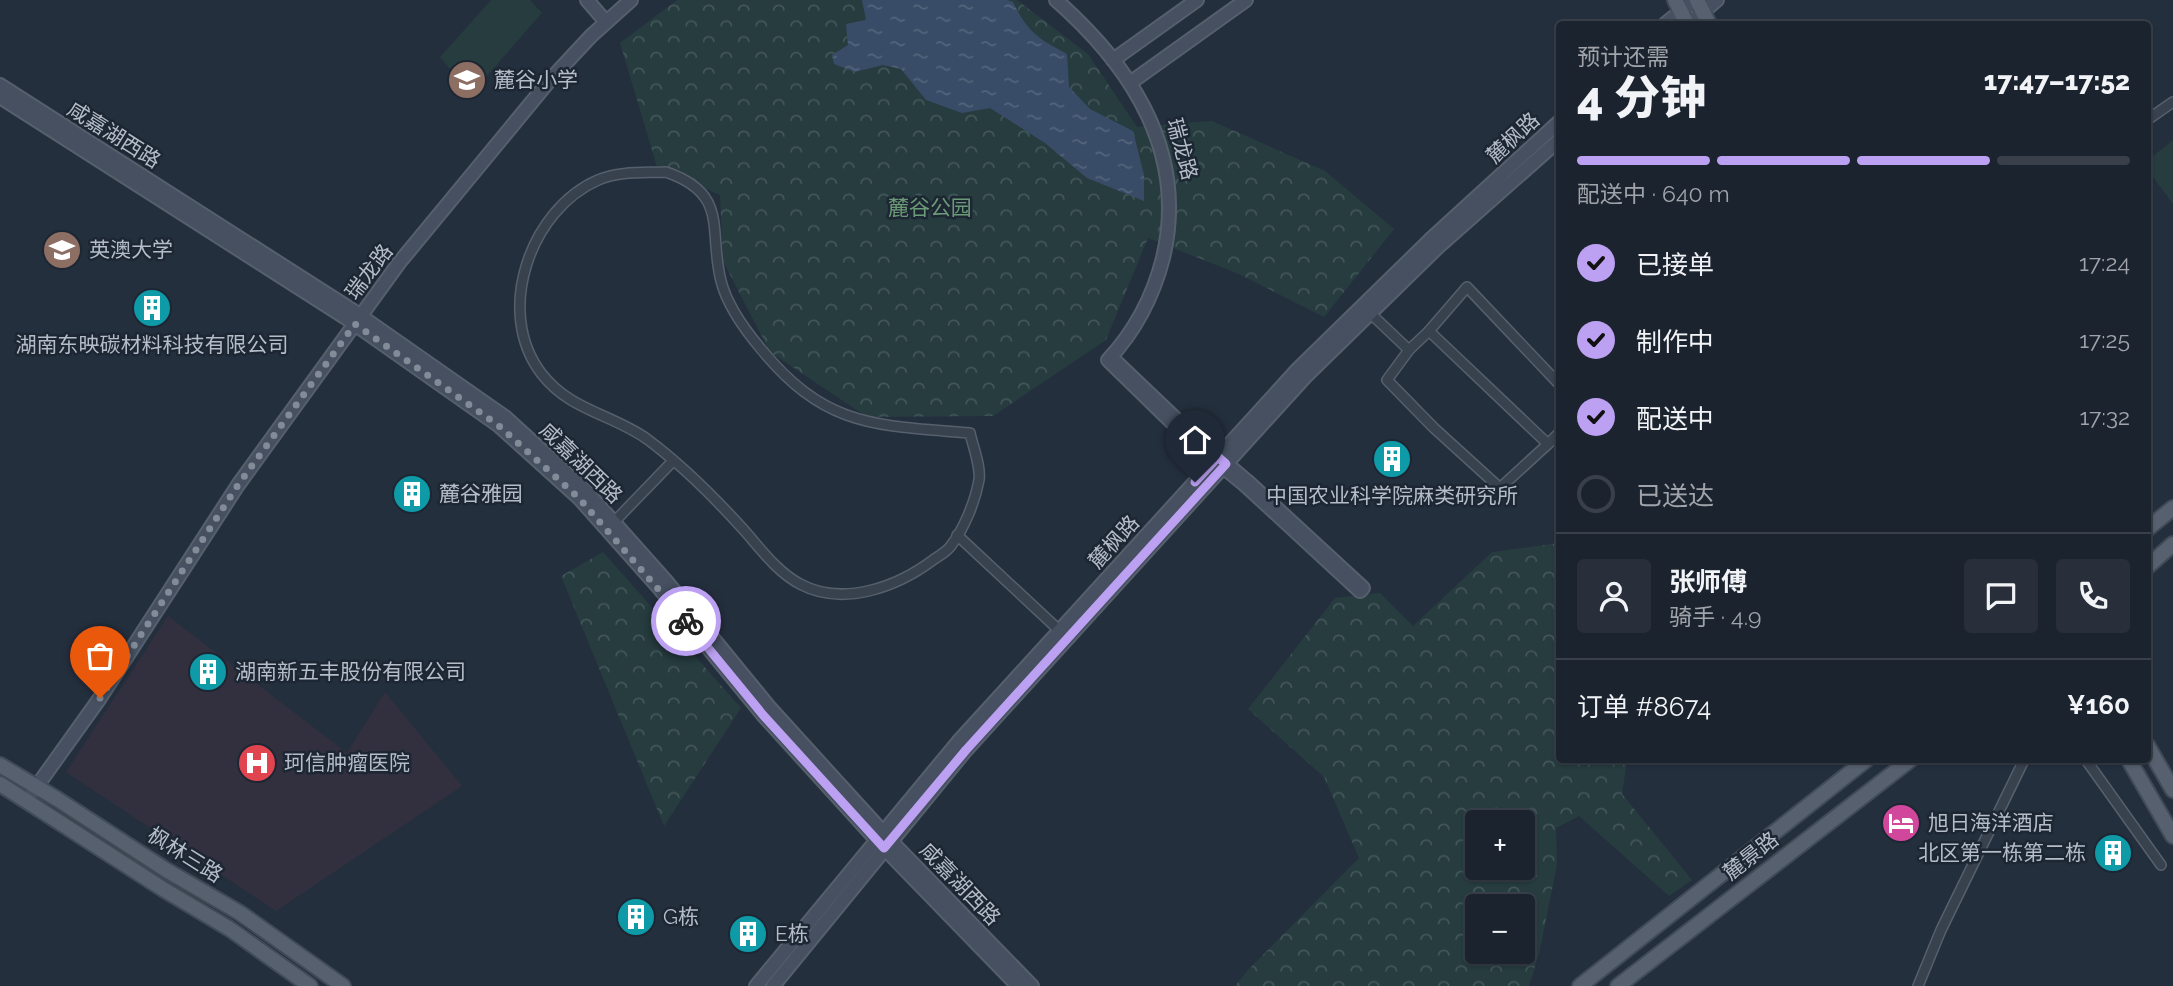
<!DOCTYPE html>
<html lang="zh">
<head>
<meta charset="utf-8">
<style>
	body { margin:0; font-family:Raleway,"Noto Sans SC",sans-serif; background:#282f3a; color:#f1f3f6; height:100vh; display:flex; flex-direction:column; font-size:26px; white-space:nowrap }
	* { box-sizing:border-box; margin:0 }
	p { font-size:23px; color:#a0a4aa }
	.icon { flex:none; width:38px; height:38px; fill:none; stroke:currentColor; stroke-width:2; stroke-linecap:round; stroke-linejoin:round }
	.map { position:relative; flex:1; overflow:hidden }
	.sheet { position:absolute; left:1556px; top:21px; width:595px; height:742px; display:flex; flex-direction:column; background:#1b232e; border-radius:7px; box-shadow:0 2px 5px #0004,0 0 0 2px #39404a }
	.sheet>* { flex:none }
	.tools { position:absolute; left:1465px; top:810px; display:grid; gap:14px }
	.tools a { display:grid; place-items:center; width:70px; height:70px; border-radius:7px; background:#1b232e; box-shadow:0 2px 5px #0004,0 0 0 2px #39404a; font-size:35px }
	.pin { position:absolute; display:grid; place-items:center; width:60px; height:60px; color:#fff; margin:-72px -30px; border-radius:50% 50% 50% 0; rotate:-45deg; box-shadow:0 0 7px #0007 }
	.pin .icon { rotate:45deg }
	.courier { position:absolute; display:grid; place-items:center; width:70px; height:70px; margin:-35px; border:5px solid #bca0f2; border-radius:50%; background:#fff; color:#222; box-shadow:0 2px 9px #0007 }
	.head em { font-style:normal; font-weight:800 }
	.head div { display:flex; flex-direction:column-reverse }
	.head { display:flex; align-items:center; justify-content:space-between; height:119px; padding:0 21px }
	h1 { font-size:46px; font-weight:800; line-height:52px }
	.bar { display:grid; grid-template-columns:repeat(4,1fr); gap:10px 7px; align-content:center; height:84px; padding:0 21px }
	.bar i { height:9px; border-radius:5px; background:#39404a }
	.bar .on { background:#bca0f2 }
	.bar p { grid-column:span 4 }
	.line { display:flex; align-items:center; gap:18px; padding:0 21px; border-top:2px solid #39404a }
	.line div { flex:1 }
	.round { display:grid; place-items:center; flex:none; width:74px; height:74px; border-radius:7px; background:#282f3a }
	ol { padding:0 21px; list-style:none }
	li { display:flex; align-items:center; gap:21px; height:77px }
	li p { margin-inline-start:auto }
	li .icon { padding:7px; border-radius:50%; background:#bca0f2; color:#111; stroke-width:4 }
	li:last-child { color:#a0a4aa }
	li i { width:38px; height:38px; border:4px solid #39404a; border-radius:50% }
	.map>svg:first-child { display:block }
</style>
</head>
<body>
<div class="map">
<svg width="2173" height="986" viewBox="0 0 2173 986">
	<defs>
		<pattern id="forest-crowns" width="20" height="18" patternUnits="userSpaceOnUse" patternTransform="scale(1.75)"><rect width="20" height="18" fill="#263c3f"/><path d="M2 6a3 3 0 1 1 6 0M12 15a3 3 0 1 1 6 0" fill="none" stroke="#435659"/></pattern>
		<pattern id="water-ripples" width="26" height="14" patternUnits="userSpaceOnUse" patternTransform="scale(1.75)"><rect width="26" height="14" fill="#394c67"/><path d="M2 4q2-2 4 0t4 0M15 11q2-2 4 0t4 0" fill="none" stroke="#53647b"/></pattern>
	</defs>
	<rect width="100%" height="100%" fill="#242f3e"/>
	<path fill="#32303f" d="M168,616L347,753L385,692L462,786L276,911L66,772Z"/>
	<g fill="#263c3f">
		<path d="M491,0H530L542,13L471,94L440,57Z"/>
		<path d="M2173,140V204L2147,169V161Z"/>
	</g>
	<g fill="url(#forest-crowns)" fill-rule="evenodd">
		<path d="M677,0H1017L1088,54L1137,127L1212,121L1325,171L1394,229L1324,317L1239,274L1148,238L1106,340L993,416L867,417L770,352L723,261L720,195L657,167L620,43Z"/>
		<path d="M1559,543V760H1627L1622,794L1692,880L1669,896L1579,816L1556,828L1557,865L1539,954L1529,986H1235L1248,970L1359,858L1324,777L1248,709L1335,598L1380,593L1413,626L1492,552ZM1477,822H1522V868H1477ZM1477,906H1522V952H1477Z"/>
		<path d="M603,552L741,708L664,826L561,576Z"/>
	</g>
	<path fill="url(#water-ripples)" d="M862,0H1007L1013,2C1028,33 1038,38 1067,54L1069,87L1090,109L1133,131L1144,175V201L1087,178L1045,143L990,108L962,113L926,100L901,69L883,65L855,72L834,64L832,55L848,45L846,24L866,20Z"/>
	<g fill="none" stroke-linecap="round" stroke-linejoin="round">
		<defs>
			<g id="street">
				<path d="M2147,120L2173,102"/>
				<path d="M666,172C730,194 708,230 721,281C727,305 745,330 761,349C826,428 875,425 970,433C973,447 981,466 979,480C975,502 964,529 950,547C946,552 939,556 933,560C897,587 843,607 800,584C777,572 760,548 743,529C714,497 682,465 647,439C610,413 570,411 541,373C494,311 531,209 598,180C619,171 643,173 666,172Z"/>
				<path d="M1370,313L1409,350L1387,380L1434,428L1500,488L1548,444L1429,331L1409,350"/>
				<path d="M1429,331L1467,287L1559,384"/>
				<path d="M1548,444L1559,433"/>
				<path d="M614,522L673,461"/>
				<path d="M957,535L1060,631"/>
				<path d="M2086,760L2161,865"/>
				<path d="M1918,986L1941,930L2024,760"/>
			</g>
			<g id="secondary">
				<path d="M587,0L606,22"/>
				<path d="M1056,0C1132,67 1188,153 1163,258C1153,297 1136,330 1108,360L1192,442L1244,484L1360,591L1363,588L1247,481L1196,438L1111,357"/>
				<path d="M1665,24L1695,0"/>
				<path d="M1689,24L1717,0"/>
				<path d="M1113,60L1197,0"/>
				<path d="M1130,83L1246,0"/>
				<path d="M0,85L352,310L505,417L586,491L667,582L770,708L890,840L1032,986"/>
				<path d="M0,97L346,318L498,425L579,498L659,588L763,715L883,847L1018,986"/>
				<path d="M27,800L100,698L238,485L399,263L550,80L591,36L631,0"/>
				<path d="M756,986L958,742L1298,369L1431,239L1559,122"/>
				<path d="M773,986L966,750L1305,377L1438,247L1559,140"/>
			</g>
			<g id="primary">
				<path d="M1675,0L1687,24"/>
				<path d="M1697,0L1709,24"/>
				<path d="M2147,529L2173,508"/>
				<path d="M2147,567L2173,544"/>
				<path d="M2147,745L2173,790"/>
				<path d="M2129,760L2173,836"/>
				<path d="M0,765L57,799L166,870L240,913L343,986"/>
				<path d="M0,784L163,889L230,929L310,986"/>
				<path d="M1580,986L1866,760"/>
				<path d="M1618,986L1910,760"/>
			</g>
		</defs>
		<use href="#street" stroke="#565f6c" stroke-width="12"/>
		<use href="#secondary" stroke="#565f6c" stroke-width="16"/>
		<use href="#primary" stroke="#414a57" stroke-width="18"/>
		<use href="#street" stroke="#38414e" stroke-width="9"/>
		<use href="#secondary" stroke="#465061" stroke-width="12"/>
		<use href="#primary" stroke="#56606e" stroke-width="14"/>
	</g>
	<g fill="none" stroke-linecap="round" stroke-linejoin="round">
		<path stroke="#828b98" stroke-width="7" stroke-dasharray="0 12.6" d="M100,698L238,485L355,324L498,425L579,498L686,621"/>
		<path stroke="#bca0f2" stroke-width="9" d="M686,621L763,715L884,848L966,750L1226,464L1218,457L1195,482"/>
	</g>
	<defs>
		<symbol id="school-disc" viewBox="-11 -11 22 22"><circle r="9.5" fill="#8d6e63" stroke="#1d2633"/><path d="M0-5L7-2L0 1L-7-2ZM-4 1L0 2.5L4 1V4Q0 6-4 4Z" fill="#fff"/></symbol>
		<symbol id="university-disc" viewBox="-11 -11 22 22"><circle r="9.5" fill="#8d6e63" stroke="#1d2633"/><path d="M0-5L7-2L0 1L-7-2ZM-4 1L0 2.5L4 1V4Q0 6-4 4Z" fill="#fff"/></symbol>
		<symbol id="building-disc" viewBox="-11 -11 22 22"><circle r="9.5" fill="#0f9aa8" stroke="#1d2633"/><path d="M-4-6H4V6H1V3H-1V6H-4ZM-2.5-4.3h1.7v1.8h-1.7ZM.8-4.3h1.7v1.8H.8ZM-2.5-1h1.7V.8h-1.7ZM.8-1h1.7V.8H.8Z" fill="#fff"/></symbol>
		<symbol id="hospital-disc" viewBox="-11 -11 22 22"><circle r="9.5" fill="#e0444e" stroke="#1d2633"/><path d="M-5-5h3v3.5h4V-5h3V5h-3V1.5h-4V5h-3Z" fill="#fff"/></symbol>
		<symbol id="hotel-disc" viewBox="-11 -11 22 22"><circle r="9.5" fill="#d1479c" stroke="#1d2633"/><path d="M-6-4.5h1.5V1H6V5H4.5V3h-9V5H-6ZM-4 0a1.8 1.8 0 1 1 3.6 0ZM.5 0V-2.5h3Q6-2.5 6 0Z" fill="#fff"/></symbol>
	</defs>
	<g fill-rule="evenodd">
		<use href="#school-disc" x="445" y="58" width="44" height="44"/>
		<use href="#university-disc" x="40" y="228" width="44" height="44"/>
		<use href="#building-disc" x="130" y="286" width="44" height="44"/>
		<use href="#building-disc" x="1370" y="437" width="44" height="44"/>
		<use href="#building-disc" x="390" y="472" width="44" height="44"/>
		<use href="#building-disc" x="186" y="650" width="44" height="44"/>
		<use href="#hospital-disc" x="235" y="741" width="44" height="44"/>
		<use href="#hotel-disc" x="1879" y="801" width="44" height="44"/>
		<use href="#building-disc" x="2091" y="831" width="44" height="44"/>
		<use href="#building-disc" x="614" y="895" width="44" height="44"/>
		<use href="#building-disc" x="726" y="912" width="44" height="44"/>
	</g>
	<g text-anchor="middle" stroke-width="5" stroke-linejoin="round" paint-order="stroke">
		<g font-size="21" fill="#b4bcc9" stroke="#1d2633" text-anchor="start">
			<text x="494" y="87">麓谷小学</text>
			<text x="89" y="257">英澳大学</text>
			<text x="152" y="352" text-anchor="middle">湖南东映碳材料科技有限公司</text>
			<text x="439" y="501">麓谷雅园</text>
			<text x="1392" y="503" text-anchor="middle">中国农业科学院麻类研究所</text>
			<text x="235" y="679">湖南新五丰股份有限公司</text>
			<text x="284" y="770">珂信肿瘤医院</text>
			<text x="1928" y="830">旭日海洋酒店</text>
			<text x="2086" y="860" text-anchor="end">北区第一栋第二栋</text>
			<text x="663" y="924">G栋</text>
			<text x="775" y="941">E栋</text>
		</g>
		<g font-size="21" fill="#b4bcc9" stroke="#1d2633">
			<text transform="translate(114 135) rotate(32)" y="7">咸嘉湖西路</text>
			<text transform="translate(1513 138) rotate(-43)" y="7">麓枫路</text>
			<text transform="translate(1182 149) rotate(75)" y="7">瑞龙路</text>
			<text transform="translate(369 272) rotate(-53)" y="7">瑞龙路</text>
			<text transform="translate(581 463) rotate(44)" y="7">咸嘉湖西路</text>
			<text transform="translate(1114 542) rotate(-48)" y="7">麓枫路</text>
			<text transform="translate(185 855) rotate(32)" y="7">枫林三路</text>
			<text transform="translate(1751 856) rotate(-38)" y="7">麓景路</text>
			<text transform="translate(960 884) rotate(46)" y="7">咸嘉湖西路</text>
		</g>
		<g font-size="21" fill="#6b9a76" stroke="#1d2633">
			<text x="930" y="215">麓谷公园</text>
		</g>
	</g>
</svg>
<div class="tools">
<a>+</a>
<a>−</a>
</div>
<div class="pin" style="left:100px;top:698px;background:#ea580c"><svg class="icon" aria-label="bag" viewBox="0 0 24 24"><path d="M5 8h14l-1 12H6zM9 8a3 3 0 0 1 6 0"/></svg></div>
<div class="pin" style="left:1195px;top:482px;background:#1f2937"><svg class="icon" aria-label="home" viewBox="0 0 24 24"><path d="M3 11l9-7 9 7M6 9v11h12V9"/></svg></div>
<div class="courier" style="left:686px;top:621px"><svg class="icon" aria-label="bike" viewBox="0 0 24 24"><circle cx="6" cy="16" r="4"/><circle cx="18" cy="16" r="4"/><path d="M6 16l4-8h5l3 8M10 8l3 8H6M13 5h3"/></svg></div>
<section class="sheet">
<div class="head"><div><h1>4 分钟</h1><p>预计还需</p></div><em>17:47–17:52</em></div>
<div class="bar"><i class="on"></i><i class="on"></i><i class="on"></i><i></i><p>配送中 · 640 m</p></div>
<ol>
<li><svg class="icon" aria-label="check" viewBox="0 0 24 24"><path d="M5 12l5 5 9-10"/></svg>已接单<p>17:24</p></li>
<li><svg class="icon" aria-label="check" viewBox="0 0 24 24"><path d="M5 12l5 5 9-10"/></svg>制作中<p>17:25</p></li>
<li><svg class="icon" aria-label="check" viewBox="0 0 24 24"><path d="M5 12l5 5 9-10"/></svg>配送中<p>17:32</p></li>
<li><i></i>已送达</li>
</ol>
<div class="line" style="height:126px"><a class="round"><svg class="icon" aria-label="person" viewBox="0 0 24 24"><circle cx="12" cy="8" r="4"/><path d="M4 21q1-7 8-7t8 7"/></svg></a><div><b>张师傅</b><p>骑手 · 4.9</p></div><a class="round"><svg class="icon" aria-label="chat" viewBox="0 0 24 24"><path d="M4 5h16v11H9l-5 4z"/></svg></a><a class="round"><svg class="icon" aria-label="phone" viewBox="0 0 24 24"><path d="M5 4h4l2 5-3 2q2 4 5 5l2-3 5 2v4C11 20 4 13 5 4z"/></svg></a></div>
<div class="line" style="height:91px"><div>订单 #8674</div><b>¥160</b></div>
</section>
</div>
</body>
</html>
